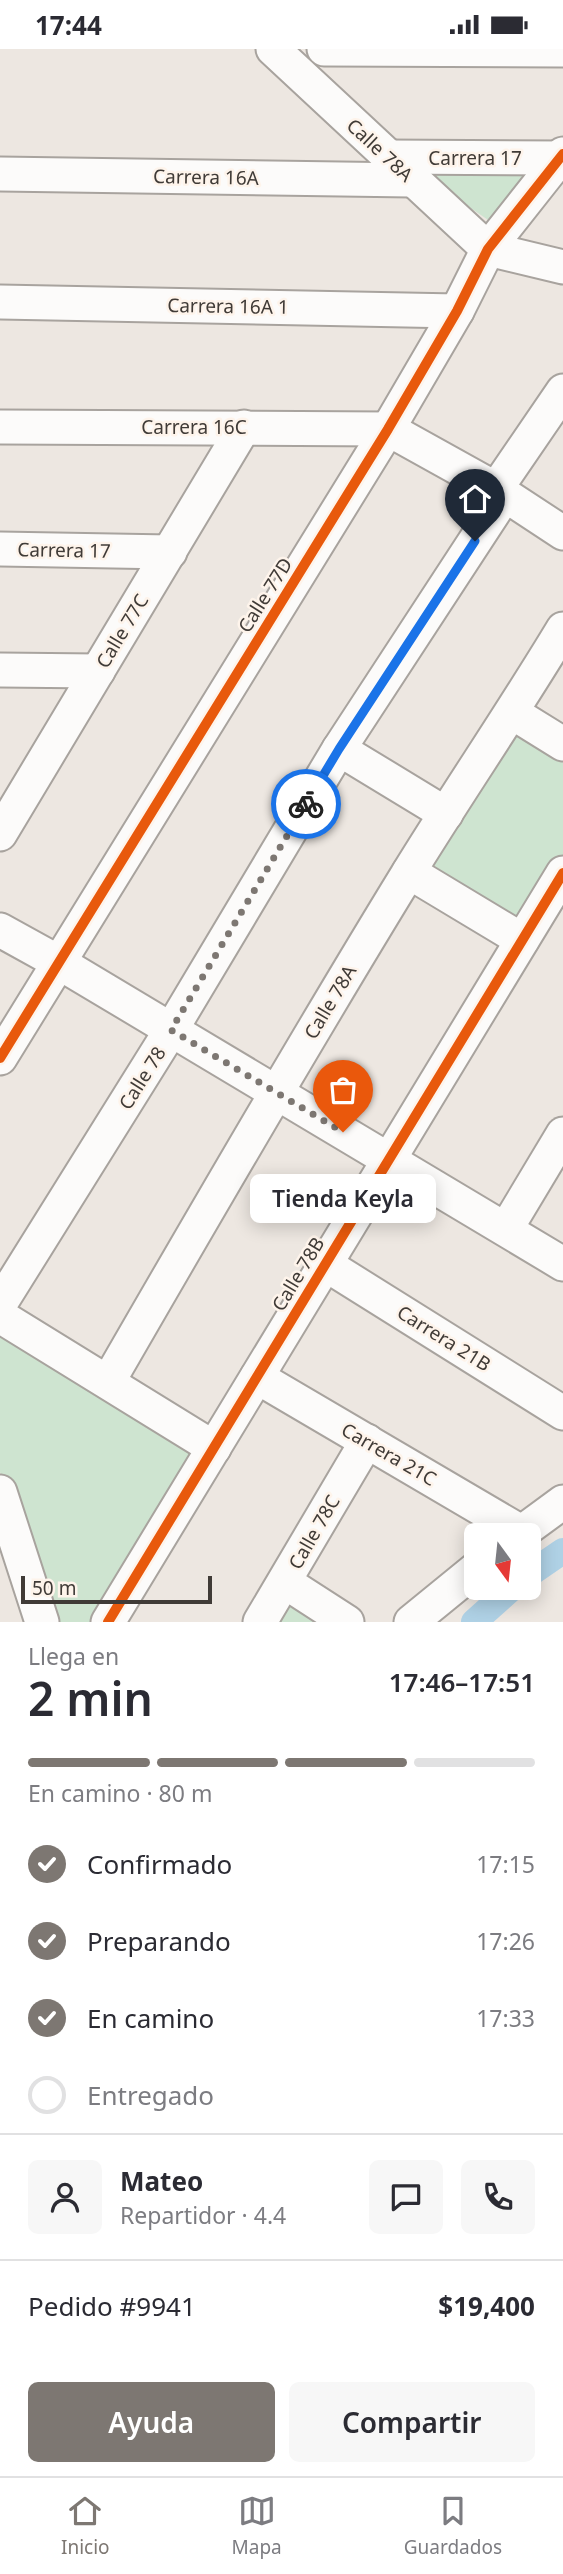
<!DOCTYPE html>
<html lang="es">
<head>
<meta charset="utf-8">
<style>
	body { margin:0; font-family:"Noto Sans",sans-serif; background:#f7f7f7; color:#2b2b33; height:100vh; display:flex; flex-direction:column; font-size:26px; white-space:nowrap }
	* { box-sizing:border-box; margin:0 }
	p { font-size:23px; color:#7c7c81 }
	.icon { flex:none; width:38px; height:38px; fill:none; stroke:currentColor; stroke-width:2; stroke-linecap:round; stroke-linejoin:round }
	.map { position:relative; height:1573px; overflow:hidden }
	.panel { display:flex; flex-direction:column; background:#fff; flex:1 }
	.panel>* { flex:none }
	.needle { width:46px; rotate:165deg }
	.controls { position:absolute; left:464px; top:1474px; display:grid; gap:14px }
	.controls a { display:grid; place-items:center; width:77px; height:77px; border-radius:10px; background:#fff; box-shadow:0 4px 18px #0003; font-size:35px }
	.scale { position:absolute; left:21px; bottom:18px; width:191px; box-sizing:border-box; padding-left:7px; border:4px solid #403b37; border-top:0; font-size:19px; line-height:24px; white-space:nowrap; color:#403b37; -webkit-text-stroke:5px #fef4eb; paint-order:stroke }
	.pin { position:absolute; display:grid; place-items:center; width:60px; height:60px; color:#fff; margin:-72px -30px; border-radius:50% 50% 50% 0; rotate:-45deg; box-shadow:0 0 7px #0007 }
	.pin .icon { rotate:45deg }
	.courier { position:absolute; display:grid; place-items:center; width:70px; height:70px; margin:-35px; border:5px solid #1a73e8; border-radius:50%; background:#fff; color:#222; box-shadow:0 2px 9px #0007 }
	.bubble { position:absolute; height:49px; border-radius:10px; background:#fff; box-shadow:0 4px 18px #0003; font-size:23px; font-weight:600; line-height:49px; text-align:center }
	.head em { font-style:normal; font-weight:600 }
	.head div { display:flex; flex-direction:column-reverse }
	.head { display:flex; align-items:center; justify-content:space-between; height:119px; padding:0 28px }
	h1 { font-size:46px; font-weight:600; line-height:52px }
	.bar { display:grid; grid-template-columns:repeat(4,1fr); gap:10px 7px; align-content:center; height:84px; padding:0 28px }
	.bar i { height:9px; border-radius:5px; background:#e1e1e2 }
	.bar .on { background:#7d7772 }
	.bar p { grid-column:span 4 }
	.line { display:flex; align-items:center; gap:18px; padding:0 28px; border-top:2px solid #e1e1e2 }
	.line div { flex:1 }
	.round { display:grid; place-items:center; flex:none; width:74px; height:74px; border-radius:10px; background:#f7f7f7 }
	ol { padding:0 28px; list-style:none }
	li { display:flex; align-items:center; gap:21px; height:77px }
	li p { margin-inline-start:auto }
	li .icon { padding:7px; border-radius:50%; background:#7d7772; color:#fff; stroke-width:4 }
	li:last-child { color:#7c7c81 }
	li i { width:38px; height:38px; border:4px solid #e1e1e2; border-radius:50% }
	.primary-button { display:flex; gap:14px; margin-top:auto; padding:14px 28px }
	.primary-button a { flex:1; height:80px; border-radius:10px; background:#7d7772; color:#fff; font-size:28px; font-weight:600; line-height:80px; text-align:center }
	.primary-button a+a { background:#f7f7f7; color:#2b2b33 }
	.status { display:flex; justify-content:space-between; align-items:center; height:49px; padding:0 35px; background:#fff; direction:ltr }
	.status svg { height:19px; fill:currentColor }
	.dock { display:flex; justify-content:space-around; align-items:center; height:98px; border-top:2px solid #e1e1e2; background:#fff; font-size:19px; color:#7c7c81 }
	.dock a { display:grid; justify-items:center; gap:4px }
	.dock .on { color:#7d7772 }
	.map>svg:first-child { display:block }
</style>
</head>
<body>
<div class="status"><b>17:44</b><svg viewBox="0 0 49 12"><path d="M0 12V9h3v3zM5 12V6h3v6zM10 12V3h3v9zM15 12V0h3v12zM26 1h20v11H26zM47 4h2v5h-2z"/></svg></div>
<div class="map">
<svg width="563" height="1573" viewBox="0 0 563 1573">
	<rect width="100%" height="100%" fill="#ede7e1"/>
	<g fill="#cee4d0">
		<path d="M533,119L494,175L415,121Z"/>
		<path d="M515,682L563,712V809L523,872L431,815Z"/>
		<path d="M0,1284L193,1401L90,1573H49L0,1423Z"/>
		<path d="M286,1547L327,1573H269Z"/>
	</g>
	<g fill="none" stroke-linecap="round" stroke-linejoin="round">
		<g stroke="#afd1e5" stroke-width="26">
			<path d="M528,1526L563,1502"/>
			<path d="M474,1573L513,1538"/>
		</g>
		<defs>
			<g id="minor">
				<path d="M273,0L488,200L563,218"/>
				<path d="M324,0L563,1"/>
				<path d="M387,108L563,109"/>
				<path d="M0,125L411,131"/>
				<path d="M0,253L457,262"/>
				<path d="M0,378L388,380L496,440L563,484"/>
				<path d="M496,440L563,342"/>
				<path d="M0,500L170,503"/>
				<path d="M0,621L98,622"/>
				<path d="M513,664L563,695"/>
				<path d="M339,700L446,765"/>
				<path d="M0,785L244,378"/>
				<path d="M409,823L522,891"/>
				<path d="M0,881L58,913L563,1215"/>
				<path d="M0,1009L388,380L457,262L488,200L563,105"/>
				<path d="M506,1180L563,1085"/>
				<path d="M325,1215L563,1364"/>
				<path d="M0,1255L171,981L339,700L505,446"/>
				<path d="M0,1267L214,1399"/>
				<path d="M257,1328L521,1483"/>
				<path d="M108,1333C206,1163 304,994 407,826C458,743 513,663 563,580"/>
				<path d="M0,1443L42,1573"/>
				<path d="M518,1486L563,1453"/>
				<path d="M285,1533L347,1573"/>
				<path d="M108,1573L563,824"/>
				<path d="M260,1573L367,1392"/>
				<path d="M411,1573L476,1520"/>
			</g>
		</defs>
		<use href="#minor" stroke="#a8a39e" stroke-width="37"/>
		<use href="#minor" stroke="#fcfbfa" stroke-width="33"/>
		<defs>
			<g id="cycleway">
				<path d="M0,1009L388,380L457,262L488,200L563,105"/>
				<path d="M108,1573L563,824"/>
			</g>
		</defs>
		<use href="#cycleway" stroke="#fef4eb" stroke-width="15"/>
		<use href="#cycleway" stroke="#e8590c" stroke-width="10"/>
	</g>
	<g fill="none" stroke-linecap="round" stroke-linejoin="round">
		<path stroke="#7d7772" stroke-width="7" stroke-dasharray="0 12.6" d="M306,755L171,981L343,1083"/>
		<path stroke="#1a73e8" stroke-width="9" d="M306,755L339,700L475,492"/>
	</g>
	<g text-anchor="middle" stroke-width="5" stroke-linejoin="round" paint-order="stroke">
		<g font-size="19" fill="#403b37" stroke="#fef4eb">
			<text transform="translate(380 101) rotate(43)" y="7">Calle 78A</text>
			<text x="475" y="116">Carrera 17</text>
			<text transform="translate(206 128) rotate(1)" y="7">Carrera 16A</text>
			<text transform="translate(228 257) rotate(1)" y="7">Carrera 16A 1</text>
			<text x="194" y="385">Carrera 16C</text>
			<text transform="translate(64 501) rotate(1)" y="7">Carrera 17</text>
			<text transform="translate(265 546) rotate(-58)" y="7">Calle 77D</text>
			<text transform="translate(122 582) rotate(-59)" y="7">Calle 77C</text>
			<text transform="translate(330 953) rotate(-59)" y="7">Calle 78A</text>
			<text transform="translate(142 1029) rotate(-58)" y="7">Calle 78</text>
			<text transform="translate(298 1225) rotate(-59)" y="7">Calle 78B</text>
			<text transform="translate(444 1289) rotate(32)" y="7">Carrera 21B</text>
			<text transform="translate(389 1405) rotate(30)" y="7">Carrera 21C</text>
			<text transform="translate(314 1483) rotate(-60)" y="7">Calle 78C</text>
		</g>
	</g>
</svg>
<div class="controls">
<a><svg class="needle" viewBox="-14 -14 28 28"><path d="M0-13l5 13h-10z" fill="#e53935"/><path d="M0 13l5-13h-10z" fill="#7c7c81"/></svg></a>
</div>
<div class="scale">50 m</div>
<div class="pin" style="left:343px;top:1083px;background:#ea580c"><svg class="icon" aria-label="bag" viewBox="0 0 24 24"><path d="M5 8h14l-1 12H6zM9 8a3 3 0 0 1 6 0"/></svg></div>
<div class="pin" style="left:475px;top:492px;background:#1f2937"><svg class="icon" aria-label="home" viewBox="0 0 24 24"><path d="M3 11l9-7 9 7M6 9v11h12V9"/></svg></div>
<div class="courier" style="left:306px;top:755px"><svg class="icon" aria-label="bike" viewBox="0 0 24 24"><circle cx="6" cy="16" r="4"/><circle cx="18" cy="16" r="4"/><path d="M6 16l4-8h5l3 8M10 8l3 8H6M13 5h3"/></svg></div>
<div class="bubble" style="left:250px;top:1125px;width:186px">Tienda Keyla</div>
</div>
<section class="panel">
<div class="head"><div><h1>2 min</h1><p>Llega en</p></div><em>17:46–17:51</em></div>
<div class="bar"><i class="on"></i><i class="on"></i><i class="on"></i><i></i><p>En camino · 80 m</p></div>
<ol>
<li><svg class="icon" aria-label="check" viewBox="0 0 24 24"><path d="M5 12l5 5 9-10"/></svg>Confirmado<p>17:15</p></li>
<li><svg class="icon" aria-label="check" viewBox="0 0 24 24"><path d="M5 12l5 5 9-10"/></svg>Preparando<p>17:26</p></li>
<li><svg class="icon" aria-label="check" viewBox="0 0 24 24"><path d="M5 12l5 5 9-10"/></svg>En camino<p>17:33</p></li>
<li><i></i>Entregado</li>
</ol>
<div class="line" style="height:126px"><a class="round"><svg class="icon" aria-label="person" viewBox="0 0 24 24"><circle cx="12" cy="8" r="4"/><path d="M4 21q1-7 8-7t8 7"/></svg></a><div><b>Mateo</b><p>Repartidor · 4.4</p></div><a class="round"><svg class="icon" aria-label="chat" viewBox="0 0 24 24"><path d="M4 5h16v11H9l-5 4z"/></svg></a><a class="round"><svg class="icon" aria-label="phone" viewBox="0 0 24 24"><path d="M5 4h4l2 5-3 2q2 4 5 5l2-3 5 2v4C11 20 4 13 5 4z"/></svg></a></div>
<div class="line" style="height:91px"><div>Pedido #9941</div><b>$19,400</b></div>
<div class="primary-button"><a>Ayuda</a><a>Compartir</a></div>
</section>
<nav class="dock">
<a class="on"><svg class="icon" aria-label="home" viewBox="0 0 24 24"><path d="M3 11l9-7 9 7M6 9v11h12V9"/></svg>Inicio</a>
<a><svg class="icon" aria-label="map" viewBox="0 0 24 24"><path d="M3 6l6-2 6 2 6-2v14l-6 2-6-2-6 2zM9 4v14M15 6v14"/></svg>Mapa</a>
<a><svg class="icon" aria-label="saved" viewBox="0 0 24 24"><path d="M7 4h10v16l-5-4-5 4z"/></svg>Guardados</a>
</nav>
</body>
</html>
